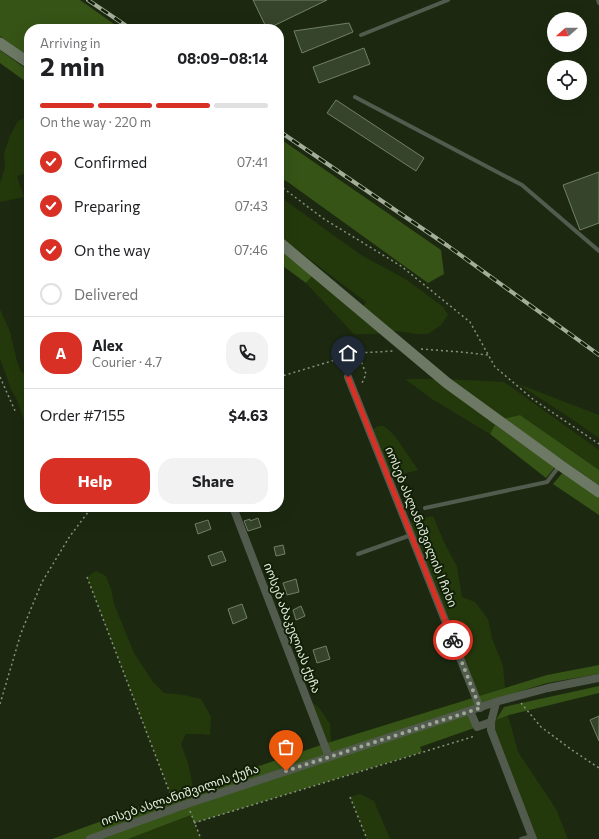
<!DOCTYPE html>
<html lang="en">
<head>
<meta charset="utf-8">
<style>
	body { margin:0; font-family:Commissioner,"Noto Sans Georgian",sans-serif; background:#f2f2f2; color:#202124; height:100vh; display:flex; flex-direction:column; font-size:15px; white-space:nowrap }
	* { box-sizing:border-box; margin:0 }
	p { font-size:13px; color:#757577 }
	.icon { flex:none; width:22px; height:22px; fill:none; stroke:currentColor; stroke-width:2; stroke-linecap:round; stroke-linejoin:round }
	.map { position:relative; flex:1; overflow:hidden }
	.drawer { position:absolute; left:24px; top:24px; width:260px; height:488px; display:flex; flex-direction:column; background:#fff; border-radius:16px; box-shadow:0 4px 16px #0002 }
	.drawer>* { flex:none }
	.needle { width:26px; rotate:249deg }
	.controls { position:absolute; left:547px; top:12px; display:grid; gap:8px }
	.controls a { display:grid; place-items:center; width:40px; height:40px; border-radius:50%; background:#fff; box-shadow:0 4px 16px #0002; font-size:20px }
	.pin { position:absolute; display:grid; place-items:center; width:34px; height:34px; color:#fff; margin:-41px -17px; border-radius:50% 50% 50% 0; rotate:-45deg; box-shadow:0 0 4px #0007 }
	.pin .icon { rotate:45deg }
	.courier { position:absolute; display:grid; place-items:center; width:40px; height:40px; margin:-20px; border:3px solid #d93025; border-radius:50%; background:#fff; color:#222; box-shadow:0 1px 5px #0007 }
	.overview em { font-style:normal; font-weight:700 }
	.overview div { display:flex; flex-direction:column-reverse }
	.overview { display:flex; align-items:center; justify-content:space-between; height:68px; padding:0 16px }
	h1 { font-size:26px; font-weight:700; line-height:30px }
	.bar { display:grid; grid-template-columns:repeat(4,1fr); gap:6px 4px; align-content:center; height:48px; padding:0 16px }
	.bar i { height:5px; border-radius:3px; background:#e0e0e0 }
	.bar .selected { background:#d93025 }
	.bar p { grid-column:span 4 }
	.line { display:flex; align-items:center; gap:10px; padding:0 16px; border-top:1px solid #e0e0e0 }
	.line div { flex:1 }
	.round { display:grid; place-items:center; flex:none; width:42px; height:42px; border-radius:16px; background:#f2f2f2 }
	ol { padding:0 16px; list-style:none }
	li { display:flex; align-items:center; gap:12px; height:44px }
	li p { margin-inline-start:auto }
	li .icon { padding:4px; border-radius:50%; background:#d93025; color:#fff; stroke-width:4 }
	li:last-child { color:#757577 }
	li i { width:22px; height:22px; border:2px solid #e0e0e0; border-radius:50% }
	.primary-button { display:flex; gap:8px; margin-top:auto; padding:8px 16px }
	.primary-button a { flex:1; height:46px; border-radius:16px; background:#d93025; color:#fff; font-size:16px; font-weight:700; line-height:46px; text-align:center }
	.primary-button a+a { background:#f2f2f2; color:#202124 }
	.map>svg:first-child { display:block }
</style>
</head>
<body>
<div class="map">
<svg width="599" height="839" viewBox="0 0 599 839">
	<rect width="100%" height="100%" fill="#1c2910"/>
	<g fill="#23390b">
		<path d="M29,116V172L17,176L24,197L0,202V184L5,167L4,153L10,136L18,121Z"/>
		<path d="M279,196L361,255L407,280L443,307L448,315L441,325L428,334H416L396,331L373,334H354L306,283L313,275L357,315L366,302L279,236Z"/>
		<path d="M0,309L10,332L17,361L21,372L29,375V435L17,400L11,389L0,358Z"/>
		<path d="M405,379H443L504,382L599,450V470L520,415L499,420L490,434L432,399Z"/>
		<path d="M518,384L599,415V438L572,419Z"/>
		<path d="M378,426H384L395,436L418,470L388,478L370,432Z"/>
		<path d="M433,516L444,542L457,567L462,597L475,602L488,619L492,638L503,666L505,688L476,697L406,522Z"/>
		<path d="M96,571L106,576L111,589L114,604L134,653L153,682L164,693L184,695L201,699L211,717L210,735L199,734H186L181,744L188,763L193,788L171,796L87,577Z"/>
		<path d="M306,697L320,709L330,724L331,742L324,744Z"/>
		<path d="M508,715L518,752L556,809L568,839H533L491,722Z"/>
		<path d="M360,794L374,801L390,839H367L350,797Z"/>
		<path d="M191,815L201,839H128Z"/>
	</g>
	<g fill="#365416">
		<path d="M0,0H80L121,29H29V57L0,36Z"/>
		<path d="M0,50L29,71V84L0,63Z"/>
		<path d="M279,138L441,250L444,274L428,283L285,180L279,187Z"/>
		<path d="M279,249L313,275L306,283L279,263Z"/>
		<path d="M520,415L599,470V485L503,419Z"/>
		<path d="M495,425L555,467L546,478L490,434Z"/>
		<path d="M564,471L599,495V515L553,484Z"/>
		<path d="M599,665V674L547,683L482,703L479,696L547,675Z"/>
		<path d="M599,686V693L509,715L496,720L504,707Z"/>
		<path d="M476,697L480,708L471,711L477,727L420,747L422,752L194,823L191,815L128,839H52L182,792L324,744Z"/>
	</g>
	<g fill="#35442a" stroke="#718165">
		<path d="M253,0H327L267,29Z"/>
		<path d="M349,23L353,32L302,53L294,31Z"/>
		<path d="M364,48L370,64L319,83L313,67Z"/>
		<path d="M336,100L424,158L416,171L327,113Z"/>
		<path d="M599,172V223L580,230L563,185Z"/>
		<path d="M258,518L261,527L248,531L244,521L250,519V521Z"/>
		<path d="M208,520L211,529L198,534L195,524Z"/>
		<path d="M283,545L285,554L276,556L274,547Z"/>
		<path d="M222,551L226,561L212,566L208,556Z"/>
		<path d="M296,579L299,592L287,595L283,583Z"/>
		<path d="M242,604L247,618L233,624L228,609Z"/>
		<path d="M301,606L305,616L296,620L293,610Z"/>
		<path d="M326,646L330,659L317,663L313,650Z"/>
		<path d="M599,716V741L590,720Z"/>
	</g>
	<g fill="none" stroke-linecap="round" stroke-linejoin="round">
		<g stroke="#87927e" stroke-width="1.5" stroke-dasharray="2 3" stroke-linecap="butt">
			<path d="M279,185L324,219L401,266L470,322L495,367L534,400L599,444"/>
			<path d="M421,349L461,352L488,355"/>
			<path d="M358,353L366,374L362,383L360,384"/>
			<path d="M0,377L16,413"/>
			<path d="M279,377L358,353L394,351"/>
			<path d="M87,577L173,801"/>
			<path d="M521,703L541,727L572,750L599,768"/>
			<path d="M0,704L21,633L42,582L70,536L92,507"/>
			<path d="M350,797L367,839"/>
			<path d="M190,811L201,839"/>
			<path d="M194,823L475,736"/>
		</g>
		<g stroke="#535a4e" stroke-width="4">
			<path d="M598,0L599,3"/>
			<path d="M361,35L448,0"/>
			<path d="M355,97L522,185L599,251"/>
			<path d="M425,508L547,482L560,465"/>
			<path d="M358,554L411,535"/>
			<path d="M521,839L532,836V837"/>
		</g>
		<g stroke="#535a4e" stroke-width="8">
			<path d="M348,377L480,708"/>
			<path d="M233,507L329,757"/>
			<path d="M470,711L477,727L491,722V730L533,839"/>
			<path d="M491,722L496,703"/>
			<path d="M90,839L187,804L499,701L548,688L599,678"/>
		</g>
		<g stroke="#6d7865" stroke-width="11">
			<path d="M0,43L29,63"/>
			<path d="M279,242L447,383L560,465L599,492"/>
		</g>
		<defs>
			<g id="rail">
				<path d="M88,0L131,29"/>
				<path d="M279,131L448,246L599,355"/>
			</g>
		</defs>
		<use href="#rail" stroke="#a4ae9b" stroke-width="4"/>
		<use href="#rail" stroke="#121f07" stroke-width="2.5" stroke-dasharray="8" stroke-linecap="butt"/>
	</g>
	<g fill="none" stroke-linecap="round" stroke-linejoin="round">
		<path stroke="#9da895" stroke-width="4" stroke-dasharray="0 7.2" d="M286,771L480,708L453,640"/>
		<path stroke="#d93025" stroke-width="5" d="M348,377L453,640"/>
	</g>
	<g text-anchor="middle" stroke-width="4" stroke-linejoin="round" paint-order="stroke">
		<g font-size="12" fill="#e3ecdc" stroke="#121f07">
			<text transform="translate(421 527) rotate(68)" y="4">იოსებ ასლანიშვილის I ჩიხი</text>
			<text transform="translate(292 628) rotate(69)" y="4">იოსებ აბაკელიას ქუჩა</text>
			<text transform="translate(180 795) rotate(-19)" y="4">იოსებ ასლანიშვილის ქუჩა</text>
		</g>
	</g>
</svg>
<div class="controls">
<a><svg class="needle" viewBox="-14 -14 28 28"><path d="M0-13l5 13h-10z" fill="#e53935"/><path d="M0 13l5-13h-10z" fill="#757577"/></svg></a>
<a><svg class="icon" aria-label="locate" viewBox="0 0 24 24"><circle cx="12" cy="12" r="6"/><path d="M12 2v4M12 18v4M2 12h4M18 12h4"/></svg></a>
</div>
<div class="pin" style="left:286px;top:771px;background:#ea580c"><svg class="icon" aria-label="bag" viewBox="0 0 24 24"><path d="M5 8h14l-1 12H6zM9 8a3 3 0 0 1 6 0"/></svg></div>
<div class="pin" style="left:348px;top:377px;background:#1f2937"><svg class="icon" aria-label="home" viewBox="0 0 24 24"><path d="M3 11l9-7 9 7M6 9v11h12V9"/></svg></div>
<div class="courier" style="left:453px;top:640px"><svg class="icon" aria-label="bike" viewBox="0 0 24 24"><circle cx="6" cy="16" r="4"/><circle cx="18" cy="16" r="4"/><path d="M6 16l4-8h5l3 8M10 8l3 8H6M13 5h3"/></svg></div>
<section class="drawer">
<div class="overview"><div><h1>2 min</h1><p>Arriving in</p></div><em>08:09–08:14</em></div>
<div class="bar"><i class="selected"></i><i class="selected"></i><i class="selected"></i><i></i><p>On the way · 220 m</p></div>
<ol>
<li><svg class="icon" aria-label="check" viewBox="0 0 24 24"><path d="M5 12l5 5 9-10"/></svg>Confirmed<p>07:41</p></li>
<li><svg class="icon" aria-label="check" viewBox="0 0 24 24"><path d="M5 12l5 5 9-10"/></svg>Preparing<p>07:43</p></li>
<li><svg class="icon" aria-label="check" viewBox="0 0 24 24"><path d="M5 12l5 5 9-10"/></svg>On the way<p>07:46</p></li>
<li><i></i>Delivered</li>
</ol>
<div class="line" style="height:72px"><b class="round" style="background:#d93025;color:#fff">A</b><div><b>Alex</b><p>Courier · 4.7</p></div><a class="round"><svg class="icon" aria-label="phone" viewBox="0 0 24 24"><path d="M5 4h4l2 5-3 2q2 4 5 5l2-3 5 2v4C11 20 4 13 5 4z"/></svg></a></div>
<div class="line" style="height:52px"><div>Order #7155</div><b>$4.63</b></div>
<div class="primary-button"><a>Help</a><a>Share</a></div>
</section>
</div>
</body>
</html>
